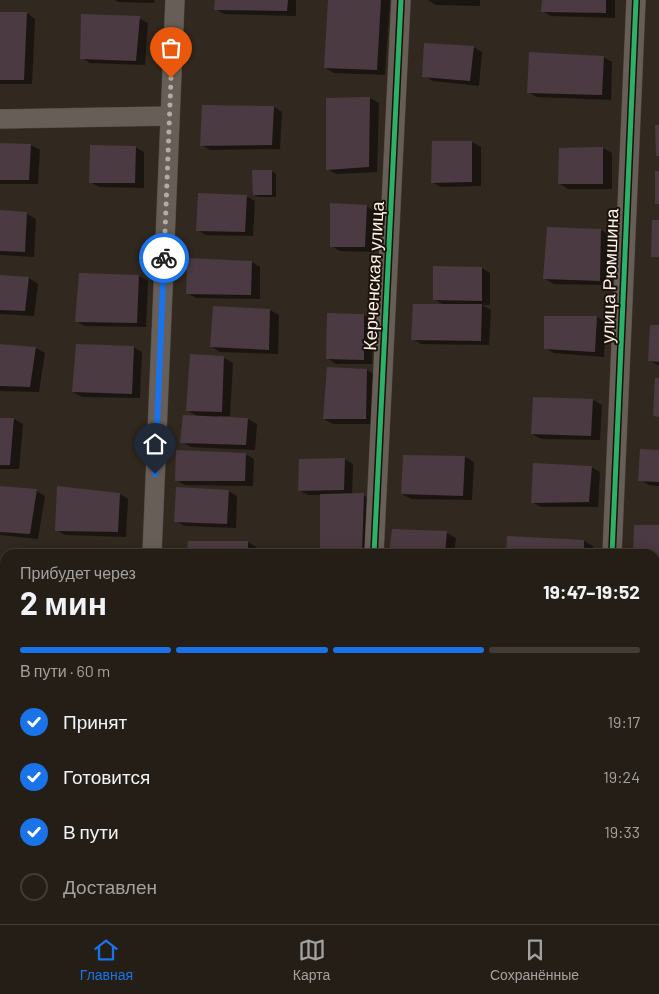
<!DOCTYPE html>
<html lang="ru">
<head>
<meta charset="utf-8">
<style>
	body { margin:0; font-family:Barlow,sans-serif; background:#312b24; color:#f1f3f6; height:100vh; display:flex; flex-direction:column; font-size:19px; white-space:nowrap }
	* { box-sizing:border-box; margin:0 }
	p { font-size:16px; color:#a3a2a1 }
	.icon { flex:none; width:28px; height:28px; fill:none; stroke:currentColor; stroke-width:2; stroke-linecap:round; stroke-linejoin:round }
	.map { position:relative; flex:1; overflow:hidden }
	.side { position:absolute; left:0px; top:549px; width:660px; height:376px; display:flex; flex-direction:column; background:#251e17; border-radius:15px 15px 0 0; box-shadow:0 2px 12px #0003,0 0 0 1px #423c36 }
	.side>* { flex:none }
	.pin { position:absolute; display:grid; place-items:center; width:42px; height:42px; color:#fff; margin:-51px -21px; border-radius:50% 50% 50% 0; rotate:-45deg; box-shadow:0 0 5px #0007 }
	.pin .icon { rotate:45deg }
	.courier { position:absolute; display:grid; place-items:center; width:50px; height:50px; margin:-25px; border:4px solid #1a73e8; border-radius:50%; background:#fff; color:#222; box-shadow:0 1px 6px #0007 }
	.head em { font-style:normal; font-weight:700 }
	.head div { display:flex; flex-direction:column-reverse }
	.head { display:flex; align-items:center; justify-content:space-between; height:85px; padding:0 20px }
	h1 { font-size:32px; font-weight:700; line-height:38px }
	.bar { display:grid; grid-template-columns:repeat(4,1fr); gap:8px 5px; align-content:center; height:60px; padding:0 20px }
	.bar i { height:6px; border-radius:4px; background:#423c36 }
	.bar .selected { background:#1a73e8 }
	.bar p { grid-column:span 4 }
	ol { padding:0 20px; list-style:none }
	li { display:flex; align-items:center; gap:15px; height:55px }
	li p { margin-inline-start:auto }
	li .icon { padding:5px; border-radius:50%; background:#1a73e8; color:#fff; stroke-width:4 }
	li:last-child { color:#a3a2a1 }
	li i { width:28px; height:28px; border:2px solid #423c36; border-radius:50% }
	.tab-bar { display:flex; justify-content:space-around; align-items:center; height:70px; border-top:1px solid #423c36; background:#251e17; font-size:14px; color:#a3a2a1 }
	.tab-bar a { display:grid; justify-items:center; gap:2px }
	.tab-bar .selected { color:#1a73e8 }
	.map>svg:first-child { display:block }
</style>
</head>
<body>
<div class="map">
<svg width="659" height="924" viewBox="0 0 659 924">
	<rect width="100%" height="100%" fill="#31281f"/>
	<g fill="#0007">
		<path d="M115,0H155L154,3L118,2Z"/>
		<path d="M216,0H296V16L224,14L216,9Z"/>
		<path d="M330,0H390L385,75L334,73L325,68Z"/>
		<path d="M428,0H480V6L436,5Z"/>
		<path d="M543,0H615V18L551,16L542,11Z"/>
		<path d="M0,13H27L35,19L32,84H0Z"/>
		<path d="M139,18L148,23L145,65L90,63L82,58Z"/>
		<path d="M473,47L482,52L479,86L433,81L424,76Z"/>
		<path d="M603,57L612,62L611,100L537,97L528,92Z"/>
		<path d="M370,98L379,103L377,172L336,174L327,169V99Z"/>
		<path d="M274,107L282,112L280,149L210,150L202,145Z"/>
		<path d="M472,142L481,147V186L441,187L432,182L434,143Z"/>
		<path d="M0,144L31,145L40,150L38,184H0Z"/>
		<path d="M135,147L144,152V188L99,187L90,182Z"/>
		<path d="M603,148L612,153V189H568L560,184Z"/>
		<path d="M271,171L276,174V197H258L254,195Z"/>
		<path d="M246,196L255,201L253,236L206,235L197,230Z"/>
		<path d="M366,206L375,211L374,252L340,251L331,246Z"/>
		<path d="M0,211L27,214L36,219L34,257L0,255Z"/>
		<path d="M601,230L609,235L608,285L554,284L545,279Z"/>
		<path d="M252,262L260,267V299L196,298L187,293Z"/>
		<path d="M482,268L490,273V305H482L491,310L489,345L421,344L413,339L444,305L434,299Z"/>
		<path d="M80,275L139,276L148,281L146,327L85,326L76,321Z"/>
		<path d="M0,277L29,278L38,284L34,316L0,314Z"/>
		<path d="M270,310L279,315L278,354L220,352L211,346Z"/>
		<path d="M364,315L373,320L372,364H336L327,358Z"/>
		<path d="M597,317L606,322L604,357L554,353L545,348Z"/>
		<path d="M659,327V366L649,360Z"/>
		<path d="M0,345L36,348L45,353L39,392L0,391Z"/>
		<path d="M133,347L142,352L140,398L82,397L73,392Z"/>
		<path d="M224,358L233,363L230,416H218V418L248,419L257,424L255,450L191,447L182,442L199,417L187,410Z"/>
		<path d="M367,370L376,375L374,424H333L324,419Z"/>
		<path d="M593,400L602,405L600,440L541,439L532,434Z"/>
		<path d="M0,419H14L23,424L19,469H0Z"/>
		<path d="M659,451V486L649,485L640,480Z"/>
		<path d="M245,454L254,459L253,486L185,485L176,480Z"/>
		<path d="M404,456L465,457L474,462L472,500L411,499L402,494Z"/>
		<path d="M344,459L353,464L352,495H363L372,500L371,554H321V495H308L299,490Z"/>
		<path d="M591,467L600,472L598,507H541L532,502Z"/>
		<path d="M0,487L36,491L45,496L38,539L0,535Z"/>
		<path d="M228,491L237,496L236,528L185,526L176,521Z"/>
		<path d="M120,494L128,499L126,537L65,535L57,530Z"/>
		<path d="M659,527V568H655V554Z"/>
		<path d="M393,530L447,533L456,538L454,554H390Z"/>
		<path d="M584,541L593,546L592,554H507Z"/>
		<path d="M248,542L256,547V554H188Z"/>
		<path d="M0,566L5,569V605H0Z"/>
		<path d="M0,746L5,747V795H0Z"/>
		<rect x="0" y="809" width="5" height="49"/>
		<rect x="0" y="873" width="5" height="39"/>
		<rect x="167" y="920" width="48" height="4"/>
		<path d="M296,920H349L348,924H296Z"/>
		<path d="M489,920H566V924H488Z"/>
	</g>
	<g fill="#4b3a41">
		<path d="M215,0H288L287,11L214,10Z"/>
		<path d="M328,0H381L377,70L324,68Z"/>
		<path d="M542,0H606V13L541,12Z"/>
		<path d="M0,12H27L24,80H0Z"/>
		<path d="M81,14L140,16L136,61L80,59Z"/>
		<path d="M424,43L474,46L470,81L422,77Z"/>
		<path d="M529,52L604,56L602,95L527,93Z"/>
		<path d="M370,97L369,167L326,170V98Z"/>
		<path d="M202,105L274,106L272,145L200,146Z"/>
		<path d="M655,125H659V156H656Z"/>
		<path d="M432,141H472V182L431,183Z"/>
		<path d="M0,143L31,144L29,180H0Z"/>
		<path d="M90,145L136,146L135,183H89Z"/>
		<path d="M603,147V184H558L559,148Z"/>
		<path d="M252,170H272V195H253Z"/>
		<rect x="655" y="171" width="4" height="33"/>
		<path d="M198,193L247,195L245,232L196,231Z"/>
		<path d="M330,203L367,205L365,247H330Z"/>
		<path d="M0,210L27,212L25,252L0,251Z"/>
		<path d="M652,220H659V257H651Z"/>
		<path d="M547,227L601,229L600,281L543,279Z"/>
		<path d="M187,258L252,261L251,295L186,294Z"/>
		<path d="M433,266L482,267V301L433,300Z"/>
		<path d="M79,273L139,275L137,323L75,322Z"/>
		<path d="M0,275L29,277L25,311L0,310Z"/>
		<path d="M413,304H482L481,341L411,340Z"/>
		<path d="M213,306L270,309L269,350L210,347Z"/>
		<path d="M327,313L364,314V360L326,359Z"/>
		<path d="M544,316H597L595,352L544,349Z"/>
		<path d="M650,325H659V362L648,361Z"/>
		<path d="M0,344L36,347L30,387L0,386Z"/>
		<path d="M76,344L134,346L132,394L72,392Z"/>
		<path d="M190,354L224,356L222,412L186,411Z"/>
		<path d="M327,367L367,369L366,419H323Z"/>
		<path d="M655,378H659V417L653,416Z"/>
		<path d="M533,397L593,399L591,436L531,434Z"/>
		<path d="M183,415L248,418L246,445L180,443Z"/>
		<path d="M0,418H14L10,465H0Z"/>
		<path d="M640,449L659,450V482L638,481Z"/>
		<path d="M176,450L246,453L245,481H175Z"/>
		<path d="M403,455L465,456L463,496L401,494Z"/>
		<path d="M345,458L344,490L298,491L299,459Z"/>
		<path d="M533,463L592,466L589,502L531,503Z"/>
		<path d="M0,486L37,489L30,534L0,532Z"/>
		<path d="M57,486L120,493L118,532L55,531Z"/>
		<path d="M176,487L229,490L227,524L174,522Z"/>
		<path d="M364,493L362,554H320V494Z"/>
		<path d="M634,525H659V564H655V554H633Z"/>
		<path d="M392,529L447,531L445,554H389Z"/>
		<path d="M507,536L584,540V554H506Z"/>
		<path d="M188,541H248V554H187Z"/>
		<path d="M0,745H3L2,780H0Z"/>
		<path d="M0,807L5,808V854H0Z"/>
		<rect x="0" y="872" width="5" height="36"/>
		<path d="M166,920H206V924H165Z"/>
		<rect x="294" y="920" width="46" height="4"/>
		<path d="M487,920H558L557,924H487Z"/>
	</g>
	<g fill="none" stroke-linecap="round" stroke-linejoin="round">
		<defs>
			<g id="street">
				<path d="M0,119L169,116"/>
				<path d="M152,554L175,0"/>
				<path d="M374,554L401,0"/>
				<path d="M612,554L636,0"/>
				<path d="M0,732H5"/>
				<path d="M655,750H659"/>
				<path d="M135,924V920"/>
				<path d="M356,924L357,920"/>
				<path d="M592,924V920"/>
			</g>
		</defs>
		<use href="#street" stroke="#4e463f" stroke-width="20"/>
		<use href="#street" stroke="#675e58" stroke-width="19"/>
		<defs>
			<g id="cycleway">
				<path d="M374,554L401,0"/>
				<path d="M612,554L636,0"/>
			</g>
		</defs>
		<use href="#cycleway" stroke="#1a120b" stroke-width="8"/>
		<use href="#cycleway" stroke="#2db169" stroke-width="5"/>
	</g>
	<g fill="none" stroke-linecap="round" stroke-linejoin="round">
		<path stroke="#b6aba2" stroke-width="5" stroke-dasharray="0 9" d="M164,258L171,78"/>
		<path stroke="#1a73e8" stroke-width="6" d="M155,474L164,258"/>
	</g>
	<g text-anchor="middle" stroke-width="4" stroke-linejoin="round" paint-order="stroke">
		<g font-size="18" fill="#fef2e8" stroke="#1a120b">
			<text transform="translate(374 276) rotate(-87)" y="6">Керченская улица</text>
			<text transform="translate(610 276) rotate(-88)" y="6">улица Рюмшина</text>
		</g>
	</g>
</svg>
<div class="pin" style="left:171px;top:78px;background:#ea580c"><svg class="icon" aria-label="bag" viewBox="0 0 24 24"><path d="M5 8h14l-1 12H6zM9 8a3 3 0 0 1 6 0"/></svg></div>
<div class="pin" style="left:155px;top:474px;background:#1f2937"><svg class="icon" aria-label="home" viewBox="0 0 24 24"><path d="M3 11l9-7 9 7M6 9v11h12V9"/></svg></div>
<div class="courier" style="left:164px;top:258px"><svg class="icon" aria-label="bike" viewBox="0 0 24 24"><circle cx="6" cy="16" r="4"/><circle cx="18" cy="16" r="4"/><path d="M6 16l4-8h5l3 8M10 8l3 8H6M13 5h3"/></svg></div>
<section class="side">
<div class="head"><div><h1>2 мин</h1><p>Прибудет через</p></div><em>19:47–19:52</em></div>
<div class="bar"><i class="selected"></i><i class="selected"></i><i class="selected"></i><i></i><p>В пути · 60 m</p></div>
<ol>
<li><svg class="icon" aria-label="check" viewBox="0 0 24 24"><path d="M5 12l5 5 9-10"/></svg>Принят<p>19:17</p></li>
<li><svg class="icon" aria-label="check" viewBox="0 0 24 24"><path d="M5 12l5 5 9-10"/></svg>Готовится<p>19:24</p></li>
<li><svg class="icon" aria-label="check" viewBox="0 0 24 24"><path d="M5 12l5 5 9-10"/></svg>В пути<p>19:33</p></li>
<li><i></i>Доставлен</li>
</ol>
</section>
</div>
<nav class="tab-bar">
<a class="selected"><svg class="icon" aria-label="home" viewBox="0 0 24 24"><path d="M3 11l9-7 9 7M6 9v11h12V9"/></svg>Главная</a>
<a><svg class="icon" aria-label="map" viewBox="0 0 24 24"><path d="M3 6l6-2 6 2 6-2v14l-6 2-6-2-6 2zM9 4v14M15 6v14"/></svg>Карта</a>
<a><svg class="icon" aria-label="saved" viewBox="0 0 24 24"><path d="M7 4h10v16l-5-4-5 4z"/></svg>Сохранённые</a>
</nav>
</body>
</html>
